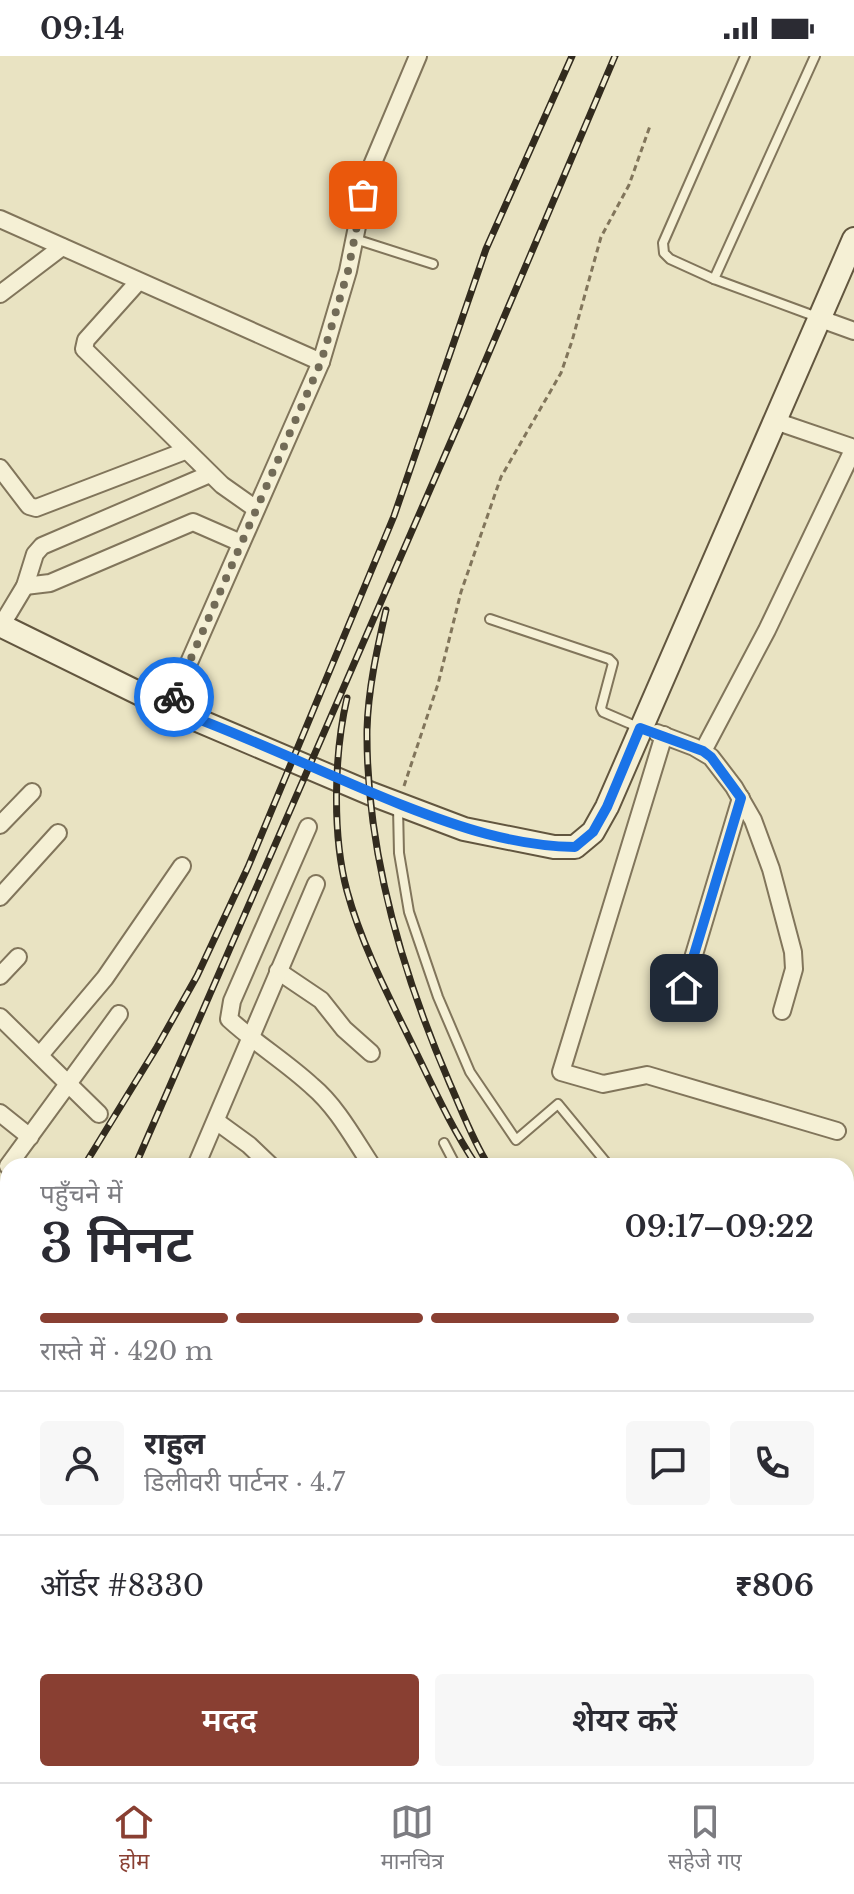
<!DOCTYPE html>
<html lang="hi">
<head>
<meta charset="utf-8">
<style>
	body { margin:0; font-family:"Libre Baskerville","Noto Sans Devanagari",serif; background:#f7f7f7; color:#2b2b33; height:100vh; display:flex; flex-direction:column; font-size:30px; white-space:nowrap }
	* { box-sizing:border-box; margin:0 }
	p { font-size:26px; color:#7c7c81 }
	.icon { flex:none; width:44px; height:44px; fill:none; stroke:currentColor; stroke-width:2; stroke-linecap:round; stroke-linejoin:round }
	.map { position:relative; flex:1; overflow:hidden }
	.sheet { position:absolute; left:0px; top:1102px; width:854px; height:624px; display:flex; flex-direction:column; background:#fff; border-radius:24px 24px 0 0; box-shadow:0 4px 12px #0003 }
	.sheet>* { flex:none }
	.pin { position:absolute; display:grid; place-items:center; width:68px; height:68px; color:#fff; margin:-34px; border-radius:16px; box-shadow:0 4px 12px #0006 }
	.courier { position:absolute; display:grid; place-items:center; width:80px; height:80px; margin:-40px; border:6px solid #1a73e8; border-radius:50%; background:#fff; color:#222; box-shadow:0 2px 10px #0007 }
	.headline em { font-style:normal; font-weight:600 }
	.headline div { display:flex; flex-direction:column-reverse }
	.headline { display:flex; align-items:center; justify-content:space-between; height:136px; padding:0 40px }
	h1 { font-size:52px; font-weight:600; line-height:60px }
	.bar { display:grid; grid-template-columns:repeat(4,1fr); gap:12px 8px; align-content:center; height:96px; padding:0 40px }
	.bar i { height:10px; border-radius:6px; background:#e1e1e2 }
	.bar .on { background:#893f32 }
	.bar p { grid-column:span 4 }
	.line { display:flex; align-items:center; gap:20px; padding:0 40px; border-top:2px solid #e1e1e2 }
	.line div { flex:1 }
	.round { display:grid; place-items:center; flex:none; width:84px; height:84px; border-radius:8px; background:#f7f7f7 }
	.button { display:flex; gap:16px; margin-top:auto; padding:16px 40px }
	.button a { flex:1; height:92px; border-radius:8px; background:#893f32; color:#fff; font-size:32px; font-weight:600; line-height:92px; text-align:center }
	.button a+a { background:#f7f7f7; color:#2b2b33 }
	.status { display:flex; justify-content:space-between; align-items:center; height:56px; padding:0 40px; background:#fff; direction:ltr }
	.status svg { height:22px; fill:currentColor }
	.menu { display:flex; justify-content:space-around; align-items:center; height:112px; border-top:2px solid #e1e1e2; background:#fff; font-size:22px; color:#7c7c81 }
	.menu a { display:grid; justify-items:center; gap:4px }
	.menu .on { color:#893f32 }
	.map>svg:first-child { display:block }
</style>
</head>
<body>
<div class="status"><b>09:14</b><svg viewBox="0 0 49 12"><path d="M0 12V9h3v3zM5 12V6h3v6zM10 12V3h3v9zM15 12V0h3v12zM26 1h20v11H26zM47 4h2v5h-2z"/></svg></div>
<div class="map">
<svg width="854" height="1726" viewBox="0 0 854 1726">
	<rect width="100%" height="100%" fill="#e9e3c2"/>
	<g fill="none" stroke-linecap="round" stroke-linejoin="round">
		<defs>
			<g id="lane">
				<path d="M745,0L663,187L664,197L670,203L714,223L817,261"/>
				<path d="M355,183L433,208"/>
				<path d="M714,223L815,0"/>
				<path d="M490,563L609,603L613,607L601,652L603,656L640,672"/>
				<path d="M398,752L399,797L409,856L438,941L470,1016L516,1084L558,1048L609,1110"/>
				<path d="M444,1087L456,1110"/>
				<path d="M846,1465L854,1469"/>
			</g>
			<g id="street">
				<path d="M0,163L321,306"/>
				<path d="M138,226L86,284L84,293L222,429L256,453"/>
				<path d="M0,238L62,191"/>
				<path d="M818,262L854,275"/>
				<path d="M0,412L29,450L36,452L185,395"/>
				<path d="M25,530L50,527L193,466L241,487"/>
				<path d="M1,570L25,530L35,498L42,490L210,418"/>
				<path d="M169,652L321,306L348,215L367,121L418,0"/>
				<path d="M657,677L694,691L711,701L734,731L753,764L771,813L793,896L794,913L782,955"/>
				<path d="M664,679L561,1016L603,1028L647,1019L837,1075"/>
				<path d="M703,695L767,574L854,392L775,365"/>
				<path d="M0,769L32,736"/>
				<path d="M308,771L232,945L229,963C255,987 286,1006 312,1030C337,1051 354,1083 372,1110"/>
				<path d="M0,841L58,777"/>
				<path d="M278,915L321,944L344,973L371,997"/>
				<path d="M0,920L18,901"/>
				<path d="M684,932L741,742"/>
				<path d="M0,961L99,1058"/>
				<path d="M40,999L105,922L182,810"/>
				<path d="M0,1057L30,1081"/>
				<path d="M216,1065L249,1089L271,1110"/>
				<path d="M8,1110L119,958"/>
				<path d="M196,1110L316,828"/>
				<path d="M508,1718L515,1726"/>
			</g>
			<path id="secondary" d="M0,569L169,652L369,737L464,773L554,791H575L593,776L607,751L854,183"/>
		</defs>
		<use href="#lane" stroke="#81755b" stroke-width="12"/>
		<use href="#street" stroke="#81755b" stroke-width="20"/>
		<use href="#secondary" stroke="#62563f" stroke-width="26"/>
		<path stroke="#81755b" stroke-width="3" stroke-dasharray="6 4" stroke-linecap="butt" d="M404,730L438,628L461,536L501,421L561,317L572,285L601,181L629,129L650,70"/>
		<use href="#lane" stroke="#f5f0d5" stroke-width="8"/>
		<use href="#street" stroke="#f5f0d5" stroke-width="16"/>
		<use href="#secondary" stroke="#f5f0d5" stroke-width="22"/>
		<defs>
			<g id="rail">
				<path d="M386,554C377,593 368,634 367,674C366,795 402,917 450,1028C462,1055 473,1085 489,1110"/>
				<path d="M347,642C334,698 332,779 347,835C362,890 389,941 414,992C433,1031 452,1073 477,1110"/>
				<path d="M84,1110L157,991L197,920L248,811L394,460L486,193L572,0"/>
				<path d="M135,1110L462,360L615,0"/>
				<path d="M0,1222L8,1212"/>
				<path d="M0,1421L8,1403"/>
				<path d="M846,1432L854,1436"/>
			</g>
		</defs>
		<use href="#rail" stroke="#322b1e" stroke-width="7"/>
		<use href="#rail" stroke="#f1edd1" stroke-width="4" stroke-dasharray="12" stroke-linecap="butt"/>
	</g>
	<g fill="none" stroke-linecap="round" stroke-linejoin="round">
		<path stroke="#726b57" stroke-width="8" stroke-dasharray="0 14.4" d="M174,641L321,306L348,215L363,139"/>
		<path stroke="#1a73e8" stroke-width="10" d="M174,641L169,652C248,680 324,718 402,749C458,771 514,790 575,791L593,776L607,751L640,672L703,695L711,701L741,742L684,932"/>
	</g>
</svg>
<div class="pin" style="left:363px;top:139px;background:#ea580c"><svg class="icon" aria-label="bag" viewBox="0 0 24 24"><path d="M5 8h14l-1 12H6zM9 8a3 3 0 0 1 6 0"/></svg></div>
<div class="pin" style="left:684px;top:932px;background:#1f2937"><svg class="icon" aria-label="home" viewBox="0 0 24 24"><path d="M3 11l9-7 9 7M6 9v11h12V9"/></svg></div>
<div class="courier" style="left:174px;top:641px"><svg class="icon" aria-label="bike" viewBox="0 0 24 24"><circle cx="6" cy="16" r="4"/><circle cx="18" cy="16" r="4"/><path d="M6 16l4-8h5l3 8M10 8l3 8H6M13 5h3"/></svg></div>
<section class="sheet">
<div class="headline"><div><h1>3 मिनट</h1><p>पहुँचने में</p></div><em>09:17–09:22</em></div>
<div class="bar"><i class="on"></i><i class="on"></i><i class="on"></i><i></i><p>रास्ते में · 420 m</p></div>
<div class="line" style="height:144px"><a class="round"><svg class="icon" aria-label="person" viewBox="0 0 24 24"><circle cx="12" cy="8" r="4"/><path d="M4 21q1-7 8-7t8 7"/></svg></a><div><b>राहुल</b><p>डिलीवरी पार्टनर · 4.7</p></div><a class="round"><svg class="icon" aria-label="chat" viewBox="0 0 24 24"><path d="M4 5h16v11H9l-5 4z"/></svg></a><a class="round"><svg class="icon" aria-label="phone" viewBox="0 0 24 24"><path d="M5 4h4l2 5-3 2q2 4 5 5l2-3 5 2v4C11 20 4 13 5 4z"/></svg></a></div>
<div class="line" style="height:104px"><div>ऑर्डर #8330</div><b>₹806</b></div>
<div class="button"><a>मदद</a><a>शेयर करें</a></div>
</section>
</div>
<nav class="menu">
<a class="on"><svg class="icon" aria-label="home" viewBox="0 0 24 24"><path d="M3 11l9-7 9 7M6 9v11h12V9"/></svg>होम</a>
<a><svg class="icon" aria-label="map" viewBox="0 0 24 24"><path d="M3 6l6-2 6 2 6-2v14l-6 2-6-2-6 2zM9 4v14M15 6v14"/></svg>मानचित्र</a>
<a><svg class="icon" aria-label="saved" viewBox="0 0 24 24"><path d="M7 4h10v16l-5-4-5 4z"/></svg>सहेजे गए</a>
</nav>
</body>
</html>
